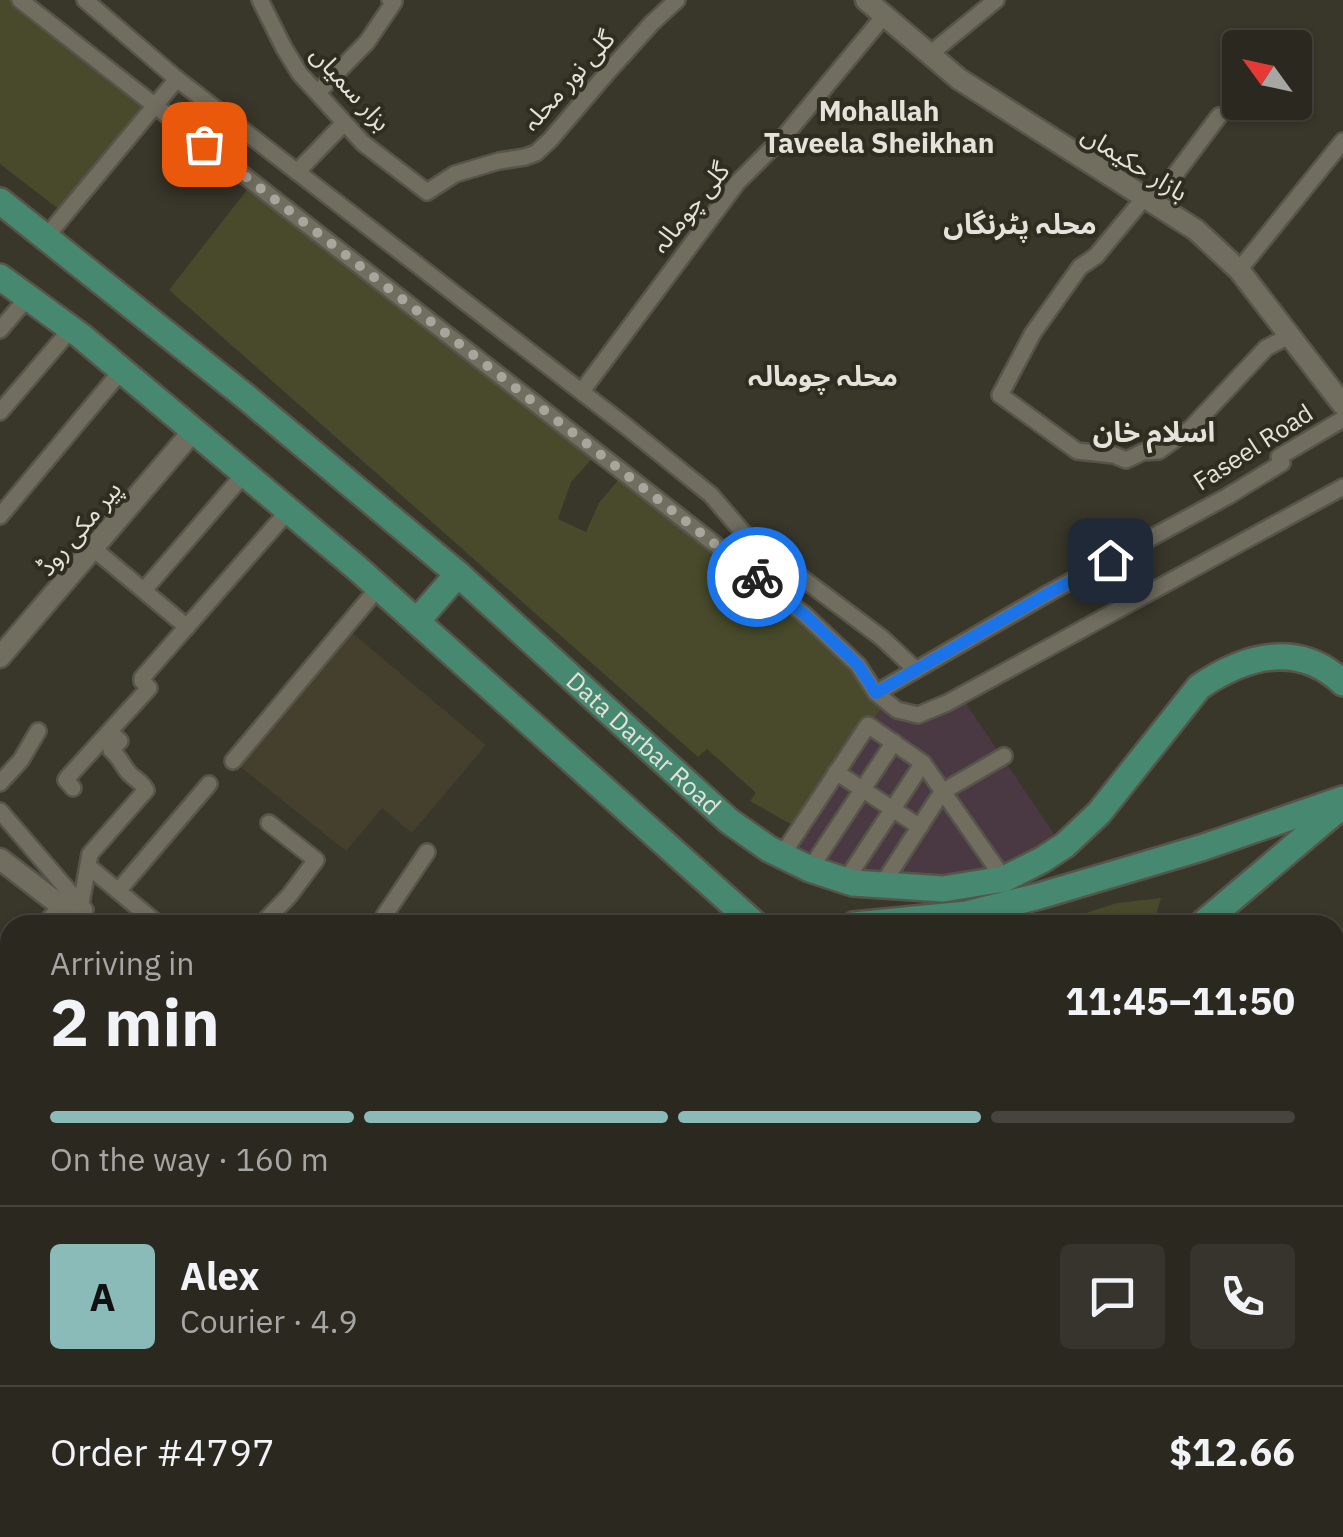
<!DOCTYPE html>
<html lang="en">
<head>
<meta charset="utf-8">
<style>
	body { margin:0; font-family:"IBM Plex Sans","Noto Sans Arabic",sans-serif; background:#37342d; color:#f1f3f6; height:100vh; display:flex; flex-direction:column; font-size:38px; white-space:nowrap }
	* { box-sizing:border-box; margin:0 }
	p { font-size:32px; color:#a6a6a5 }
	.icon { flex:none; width:55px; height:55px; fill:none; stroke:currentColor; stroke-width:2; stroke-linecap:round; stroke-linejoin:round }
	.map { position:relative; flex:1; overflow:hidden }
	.panel { position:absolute; left:0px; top:915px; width:1345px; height:622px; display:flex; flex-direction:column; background:#2b2820; border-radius:30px 30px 0 0; box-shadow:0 2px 8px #0004,0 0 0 2px #47443e }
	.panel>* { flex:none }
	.needle { width:65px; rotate:303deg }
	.fabs { position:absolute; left:1222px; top:30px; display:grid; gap:20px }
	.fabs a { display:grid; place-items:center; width:90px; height:90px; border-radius:10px; background:#2b2820; box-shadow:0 2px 8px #0004,0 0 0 2px #47443e; font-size:50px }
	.pin { position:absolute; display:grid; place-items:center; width:85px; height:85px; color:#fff; margin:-42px; border-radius:20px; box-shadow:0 5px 15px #0006 }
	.courier { position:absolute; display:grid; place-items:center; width:100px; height:100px; margin:-50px; border:8px solid #1a73e8; border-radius:50%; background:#fff; color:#222; box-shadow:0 2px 12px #0007 }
	.headline em { font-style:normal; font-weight:800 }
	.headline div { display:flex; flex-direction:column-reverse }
	.headline { display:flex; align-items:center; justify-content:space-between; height:170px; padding:0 50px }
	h1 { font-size:65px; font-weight:800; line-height:75px }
	.bar { display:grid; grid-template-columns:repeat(4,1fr); gap:15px 10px; align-content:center; height:120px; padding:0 50px }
	.bar i { height:12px; border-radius:8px; background:#47443e }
	.bar .current { background:#8bbbb9 }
	.bar p { grid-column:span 4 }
	.line { display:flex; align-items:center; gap:25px; padding:0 50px; border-top:2px solid #47443e }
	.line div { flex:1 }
	.round { display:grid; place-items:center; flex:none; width:105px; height:105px; border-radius:10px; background:#37342d }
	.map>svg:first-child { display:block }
</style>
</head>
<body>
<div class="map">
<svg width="1343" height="1537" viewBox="0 0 1343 1537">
	<rect width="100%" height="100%" fill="#39362a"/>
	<g fill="#4a3842">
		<path d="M961,696L1054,834L1030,851L978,877L893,886L782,855L886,701L923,713Z"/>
		<path d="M1335,1331L1343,1336V1476L1335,1489Z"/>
		<path d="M983,1528H1312L1307,1537H1008Z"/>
	</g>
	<path fill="#44402d" d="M345,627L486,745L412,833L382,808L346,851L233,761Z"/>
	<g fill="#484a2b">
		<path d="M0,0H20L155,106L65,214L0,164Z"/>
		<path d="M253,182L598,452L571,482L558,519L586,532L599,503L624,473L804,614L886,701L799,829L750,801L756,793L707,749L698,757L169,290Z"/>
		<path d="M1161,898L1153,925H1048L1117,903Z"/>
	</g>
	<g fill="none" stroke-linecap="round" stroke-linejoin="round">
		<defs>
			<g id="minor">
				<path d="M20,0L804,614L858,665L876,693L897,710L918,715L947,703L1343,487"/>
				<path d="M85,0L177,79L627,427L711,495L746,536L741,564"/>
				<path d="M260,0L284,48L300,74L363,143L427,192L455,174L499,161L525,157L536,153L550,140L607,73L652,23L677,0"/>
				<path d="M930,54L996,0"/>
				<path d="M318,92L367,42L394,2L390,0"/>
				<path d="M297,172L344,123"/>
				<path d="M1144,198L1096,256L1080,267L1033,333L1000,395L1077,451L1114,455L1126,460L1143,452L1159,451L1191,428L1266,348L1291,335"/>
				<path d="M1153,204L1219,116"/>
				<path d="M46,237L177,79"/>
				<path d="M1239,270L1343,141"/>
				<path d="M0,330L28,297"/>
				<path d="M582,391L737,183L787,133L884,16"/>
				<path d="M0,412L71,329"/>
				<path d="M0,516L122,370"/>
				<path d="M746,536L882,638L916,670"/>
				<path d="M94,549L187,627"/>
				<path d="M144,590L245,473"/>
				<path d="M876,693L1049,593L1228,496L1282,463L1279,457L1343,419"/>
				<path d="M233,761L379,587"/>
				<path d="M836,772L920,827"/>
				<path d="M0,783L21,760L38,731"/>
				<path d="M73,788L66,780L68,777L149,688L142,681V678L289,510"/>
				<path d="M0,811L85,910"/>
				<path d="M782,855L868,725L923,763L1004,879"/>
				<path d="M88,866L159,925"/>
				<path d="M810,869L894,742"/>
				<path d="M846,880L923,763"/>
				<path d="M882,885L942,792L1004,756"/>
				<path d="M118,891L209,784"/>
				<path d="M81,904L90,854L146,790C142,782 136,780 130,774C122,766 121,758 111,750L120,741L110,732"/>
				<path d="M44,925L61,906"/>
				<path d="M261,925L289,896L316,860L269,823"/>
				<path d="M391,925L392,920L384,916L427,852"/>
				<path d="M0,978L10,966"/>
				<path d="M0,1073L10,1061"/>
				<path d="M0,1241L10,1249"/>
				<path d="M0,1438L10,1421"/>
				<path d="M388,1528L400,1537"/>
				<path d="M480,1528L493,1537"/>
				<path d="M1131,1528L1145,1537"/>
				<path d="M18,1537L24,1528"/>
				<path d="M77,1537L83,1528"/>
				<path d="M134,1537L140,1528"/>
				<path d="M251,1537L259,1528"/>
				<path d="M353,1537L361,1528"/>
				<path d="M501,1537L507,1528"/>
				<path d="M1011,1537L1014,1528"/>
			</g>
			<g id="tertiary">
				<path d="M866,0L959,79L1196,230L1239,270L1343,405"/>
				<path d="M0,657L194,430"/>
				<path d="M0,859L86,925"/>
				<path d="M0,1221L10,1206"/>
				<path d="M881,1537L884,1528"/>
			</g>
			<g id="secondary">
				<path d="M0,1385L10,1393"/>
				<path d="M197,1528L213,1537"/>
				<path d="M567,1537L570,1528"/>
			</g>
			<g id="primary">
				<path id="s1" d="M0,201L246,397L458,574L729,821L769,849L810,869L853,883L943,889L1004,879L1042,860L1065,845L1099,813L1199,687C1246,655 1299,641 1343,683"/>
				<path d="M0,277L81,336L357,568L756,925"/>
				<path d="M417,621L458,574"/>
				<path d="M854,925L967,914L1039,896L1201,848L1343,799"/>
				<path d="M1201,925L1343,805"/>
				<path d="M1335,1125L1343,1126"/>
			</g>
		</defs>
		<use href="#minor" stroke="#57554a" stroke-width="20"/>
		<use href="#tertiary" stroke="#57554a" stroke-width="25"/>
		<use href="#secondary" stroke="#57554a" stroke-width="28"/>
		<use href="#primary" stroke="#57554a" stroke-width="30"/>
		<use href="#minor" stroke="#716e60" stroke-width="15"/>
		<use href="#tertiary" stroke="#716e60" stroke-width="20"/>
		<use href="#secondary" stroke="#716e60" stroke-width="22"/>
		<use href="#primary" stroke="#478871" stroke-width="25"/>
	</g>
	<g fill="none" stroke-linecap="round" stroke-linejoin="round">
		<path stroke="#a8a69c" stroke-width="10" stroke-dasharray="0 18" d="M204,144L757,577"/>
		<path stroke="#1a73e8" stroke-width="12" d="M757,577L804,614L858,665L876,693L1049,593L1110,560"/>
	</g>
	<g text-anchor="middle" stroke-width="8" stroke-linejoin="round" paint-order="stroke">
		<g font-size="25" fill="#e4e2da" stroke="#2f2c20">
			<text transform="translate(568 80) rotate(-48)" y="9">گلی نور محلہ</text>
			<text transform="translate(351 88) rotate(48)" y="9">بزار سمیاں</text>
			<text transform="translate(1135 163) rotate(32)" y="9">بازار حکیماں</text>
			<text transform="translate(690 207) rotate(-51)" y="9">گلی چومالہ</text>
			<text transform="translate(1253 447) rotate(-33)" y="9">Faseel Road</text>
			<text transform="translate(79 528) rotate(-50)" y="9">پیر مکی روڈ</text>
			<text dy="9" stroke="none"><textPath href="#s1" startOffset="842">Data Darbar Road</textPath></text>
		</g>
		<g font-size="28" font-weight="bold" fill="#e4e2da" stroke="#2f2c20">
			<text x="879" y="121">Mohallah<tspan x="879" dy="32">Taveela Sheikhan</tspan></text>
			<text x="1020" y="234">محلہ پٹرنگاں</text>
			<text x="823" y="386">محلہ چومالہ</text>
			<text x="1154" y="442">اسلام خان</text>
		</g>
	</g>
</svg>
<div class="fabs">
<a><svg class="needle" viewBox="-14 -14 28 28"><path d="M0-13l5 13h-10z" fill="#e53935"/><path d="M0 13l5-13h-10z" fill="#a6a6a5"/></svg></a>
</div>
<div class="pin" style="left:204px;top:144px;background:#ea580c"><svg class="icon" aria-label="bag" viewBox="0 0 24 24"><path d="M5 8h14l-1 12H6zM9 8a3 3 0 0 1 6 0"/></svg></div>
<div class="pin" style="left:1110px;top:560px;background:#1f2937"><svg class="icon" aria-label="home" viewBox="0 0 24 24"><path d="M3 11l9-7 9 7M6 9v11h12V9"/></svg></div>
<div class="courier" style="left:757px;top:577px"><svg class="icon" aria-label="bike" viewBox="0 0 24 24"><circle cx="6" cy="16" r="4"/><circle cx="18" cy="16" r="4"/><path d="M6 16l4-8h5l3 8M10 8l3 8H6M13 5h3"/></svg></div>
<section class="panel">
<div class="headline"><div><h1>2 min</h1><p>Arriving in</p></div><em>11:45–11:50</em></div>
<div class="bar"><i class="current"></i><i class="current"></i><i class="current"></i><i></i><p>On the way · 160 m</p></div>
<div class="line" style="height:180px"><b class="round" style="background:#8bbbb9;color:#111">A</b><div><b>Alex</b><p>Courier · 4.9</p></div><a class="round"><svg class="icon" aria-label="chat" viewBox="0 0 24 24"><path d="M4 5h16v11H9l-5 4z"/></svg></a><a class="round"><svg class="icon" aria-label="phone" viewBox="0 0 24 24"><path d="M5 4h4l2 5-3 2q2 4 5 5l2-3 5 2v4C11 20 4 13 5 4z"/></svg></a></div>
<div class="line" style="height:130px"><div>Order #4797</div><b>$12.66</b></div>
</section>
</div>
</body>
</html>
